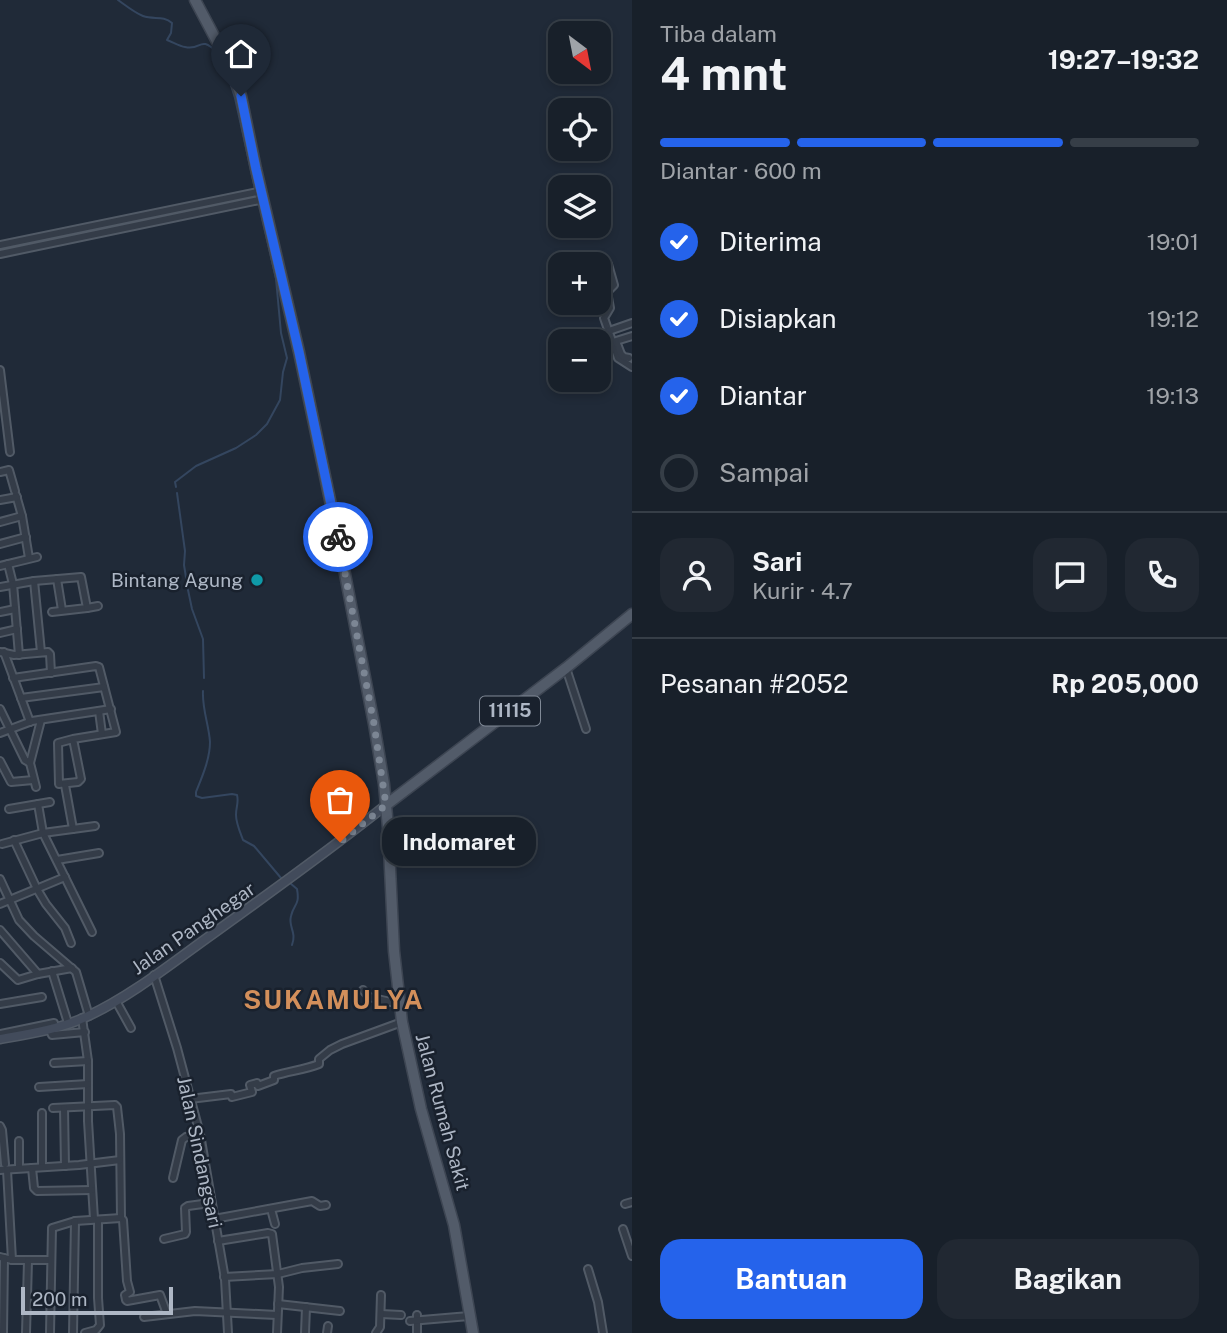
<!DOCTYPE html>
<html lang="id">
<head>
<meta charset="utf-8">
<style>
	body { margin:0; font-family:"Public Sans",sans-serif; background:#212832; color:#f1f3f6; height:100vh; display:flex; flex-direction:column; font-size:26px; white-space:nowrap }
	* { box-sizing:border-box; margin:0 }
	p { font-size:23px; color:#9fa3a8 }
	.icon { flex:none; width:38px; height:38px; fill:none; stroke:currentColor; stroke-width:2; stroke-linecap:round; stroke-linejoin:round }
	.map { position:relative; flex:1; overflow:hidden }
	.side { display:flex; flex-direction:column; background:#18202a; width:595px }
	.side>* { flex:none }
	.needle { width:46px; rotate:148deg }
	.controls { position:absolute; left:548px; top:21px; display:grid; gap:14px }
	.controls a { display:grid; place-items:center; width:63px; height:63px; border-radius:14px; background:#18202a; box-shadow:0 4px 10px #0003,0 0 0 2px #363e47; font-size:35px }
	.scale { position:absolute; left:21px; bottom:18px; width:152px; box-sizing:border-box; padding-left:7px; border:4px solid #aeb7c5; border-top:0; font-size:19px; line-height:24px; white-space:nowrap; color:#aeb7c5; -webkit-text-stroke:5px #19212d; paint-order:stroke }
	.pin { position:absolute; display:grid; place-items:center; width:60px; height:60px; color:#fff; margin:-72px -30px; border-radius:50% 50% 50% 0; rotate:-45deg; box-shadow:0 0 7px #0007 }
	.pin .icon { rotate:45deg }
	.courier { position:absolute; display:grid; place-items:center; width:70px; height:70px; margin:-35px; border:5px solid #2563eb; border-radius:50%; background:#fff; color:#222; box-shadow:0 2px 9px #0007 }
	.bubble { position:absolute; height:49px; border-radius:21px; background:#18202a; box-shadow:0 4px 10px #0003,0 0 0 2px #363e47; font-size:23px; font-weight:700; line-height:49px; text-align:center }
	.head em { font-style:normal; font-weight:700 }
	.head div { display:flex; flex-direction:column-reverse }
	.head { display:flex; align-items:center; justify-content:space-between; height:119px; padding:0 28px }
	h1 { font-size:46px; font-weight:700; line-height:52px }
	.bar { display:grid; grid-template-columns:repeat(4,1fr); gap:10px 7px; align-content:center; height:84px; padding:0 28px }
	.bar i { height:9px; border-radius:5px; background:#363e47 }
	.bar .on { background:#2563eb }
	.bar p { grid-column:span 4 }
	.line { display:flex; align-items:center; gap:18px; padding:0 28px; border-top:2px solid #363e47 }
	.line div { flex:1 }
	.round { display:grid; place-items:center; flex:none; width:74px; height:74px; border-radius:21px; background:#212832 }
	ol { padding:0 28px; list-style:none }
	li { display:flex; align-items:center; gap:21px; height:77px }
	li p { margin-inline-start:auto }
	li .icon { padding:7px; border-radius:50%; background:#2563eb; color:#fff; stroke-width:4 }
	li:last-child { color:#9fa3a8 }
	li i { width:38px; height:38px; border:4px solid #363e47; border-radius:50% }
	.cta { display:flex; gap:14px; margin-top:auto; padding:14px 28px }
	.cta a { flex:1; height:80px; border-radius:21px; background:#2563eb; color:#fff; font-size:28px; font-weight:700; line-height:80px; text-align:center }
	.cta a+a { background:#212832; color:#f1f3f6 }
	main { display:flex; flex:1; min-height:0 }
	.map>svg:first-child { display:block }
</style>
</head>
<body>
<main>
<div class="map">
<svg width="632" height="1333" viewBox="0 0 632 1333">
	<rect width="100%" height="100%" fill="#202a38"/>
	<g fill="none" stroke-linecap="round" stroke-linejoin="round">
		<g stroke="#34465f" stroke-width="2">
			<path d="M118,0C125,5 135,13 143,16C154,20 163,15 172,23L171,33L167,40C173,42 179,46 185,47C203,51 198,34 218,53"/>
			<path d="M224,64L235,98L257,198"/>
			<path d="M176,487L175,482L196,466L236,448L256,435L267,424L280,400L283,372L287,358L281,333L276,279L262,217"/>
			<path d="M177,493L185,551L184,565L188,590L192,609L203,639L204,678"/>
			<path d="M203,691C202,709 209,725 210,742C210,759 202,777 196,792V796L202,798L232,794L237,795C239,803 236,806 236,815C236,823 240,832 243,840L254,846L281,878"/>
			<path d="M290,883L297,889C300,906 294,903 291,916C288,927 297,932 292,945"/>
			<path d="M216,936L232,925"/>
			<path d="M229,1296L230,1311"/>
		</g>
		<defs>
			<g id="street">
				<path d="M0,245L262,191"/>
				<path d="M0,254L264,199"/>
				<path d="M608,264L614,285L607,292L610,308L604,318L618,358L632,367"/>
				<path d="M609,331L632,323"/>
				<path d="M629,358L624,357L621,354L616,341L632,336"/>
				<path d="M0,370L10,452"/>
				<path d="M0,472L9,470L15,491"/>
				<path d="M16,495L22,516L29,558"/>
				<path d="M0,500L17,497"/>
				<path d="M0,522L22,516"/>
				<path d="M0,544L26,537"/>
				<path d="M8,564L13,584L19,655"/>
				<path d="M0,566L37,557"/>
				<path d="M57,579L62,610"/>
				<path d="M34,581L41,652"/>
				<path d="M0,587L34,581L81,577L87,608L52,612"/>
				<path d="M87,608L98,606"/>
				<path d="M0,612L15,609"/>
				<path d="M0,633L17,629"/>
				<path d="M0,652L14,655L48,652L50,654L51,673"/>
				<path d="M4,652L30,722"/>
				<path d="M566,668L586,729"/>
				<path d="M13,678L96,666L99,667L116,732L73,739L81,779L78,782L59,784L58,743L73,739"/>
				<path d="M21,698L104,687"/>
				<path d="M0,709L25,760L30,763"/>
				<path d="M99,711L102,734"/>
				<path d="M0,733L32,721L111,709"/>
				<path d="M0,761L11,782L33,780"/>
				<path d="M65,785L73,829"/>
				<path d="M36,787L30,763L41,720"/>
				<path d="M38,804L43,833L92,932"/>
				<path d="M9,809L50,802"/>
				<path d="M14,840L37,889L46,904L65,928L71,943"/>
				<path d="M2,844L43,833L95,826"/>
				<path d="M57,860L99,853"/>
				<path d="M0,879L19,920L34,936L76,972L89,1016"/>
				<path d="M0,904L65,877"/>
				<path d="M0,930L38,974"/>
				<path d="M0,963L18,980L38,974L72,968"/>
				<path d="M52,971L68,1023"/>
				<path d="M154,975L177,1048L200,1134L225,1279L228,1333"/>
				<path d="M363,990L369,997L399,1004"/>
				<path d="M116,1001L131,1028"/>
				<path d="M0,1004L42,997"/>
				<path d="M82,1018L88,1061V1121L94,1219"/>
				<path d="M49,1028L52,1035L85,1032"/>
				<path d="M0,1034L54,1023"/>
				<path d="M54,1063L88,1061"/>
				<path d="M39,1087L88,1084"/>
				<path d="M190,1099L231,1094L232,1097L252,1092L250,1085L257,1083L258,1086L274,1080V1076C289,1071 304,1070 319,1064V1059L330,1050L342,1044L402,1022"/>
				<path d="M53,1108L115,1105L117,1107L120,1134L121,1218L123,1220L127,1281L130,1292L125,1295L126,1300L127,1301L160,1295L167,1314"/>
				<path d="M64,1108L65,1166"/>
				<path d="M42,1113V1167"/>
				<path d="M0,1126L2,1130L5,1164"/>
				<path d="M19,1168V1141"/>
				<path d="M32,1168L34,1188L37,1191L92,1190"/>
				<path d="M0,1170L79,1165L120,1160"/>
				<path d="M7,1170L12,1260"/>
				<path d="M173,1178L182,1140L186,1137L200,1134"/>
				<path d="M625,1204L632,1202"/>
				<path d="M271,1209L275,1224"/>
				<path d="M214,1219L312,1201L320,1206L326,1205"/>
				<path d="M623,1229L632,1256"/>
				<path d="M164,1239L185,1234L186,1232L185,1208L188,1206L210,1203"/>
				<path d="M218,1241L268,1233L272,1234L279,1287L277,1333"/>
				<path d="M0,1257L12,1260H51"/>
				<path d="M588,1269L598,1302L603,1333"/>
				<path d="M224,1277L278,1274L302,1268L338,1264"/>
				<path d="M278,1304L340,1311"/>
				<path d="M381,1314L401,1315"/>
				<path d="M417,1315V1333"/>
				<path d="M144,1317L195,1311L277,1315"/>
				<path d="M410,1321L469,1316"/>
				<path d="M3,1333L4,1258"/>
				<path d="M26,1333L28,1261"/>
				<path d="M50,1333L52,1228L75,1221L121,1218"/>
				<path d="M73,1333L75,1221"/>
				<path d="M85,1333L96,1330L100,1325L98,1298V1220"/>
				<path d="M305,1333L306,1307"/>
				<path d="M327,1333L328,1326"/>
				<path d="M376,1333L380,1327L381,1295"/>
			</g>
			<path id="secondary" d="M0,1039C29,1034 61,1029 88,1016C133,995 173,962 214,933C272,891 330,850 386,805"/>
			<g id="primary">
				<path d="M195,0L231,68L241,96L256,169L299,352L339,543L374,724L384,784L388,827L394,951L402,1022L421,1109L454,1225L473,1333"/>
				<path d="M386,805L566,668L632,614"/>
			</g>
		</defs>
		<use href="#street" stroke="#515a66" stroke-width="10"/>
		<use href="#secondary" stroke="#515a66" stroke-width="11"/>
		<use href="#primary" stroke="#3d4552" stroke-width="13"/>
		<use href="#street" stroke="#343c48" stroke-width="6"/>
		<use href="#secondary" stroke="#424b5b" stroke-width="8"/>
		<use href="#primary" stroke="#525b69" stroke-width="10"/>
	</g>
	<g fill="none" stroke-linecap="round" stroke-linejoin="round">
		<path stroke="#7c8694" stroke-width="7" stroke-dasharray="0 12.6" d="M338,537L374,724L386,805L340,842"/>
		<path stroke="#2563eb" stroke-width="9" d="M241,96L256,169L299,352L338,537"/>
	</g>
	<circle fill="#0f9aa8" stroke="#19212d" stroke-width="2.5" cx="257" cy="580" r="7"/>
	<g text-anchor="middle" stroke-width="5" stroke-linejoin="round" paint-order="stroke">
		<rect fill="#19212d" stroke="#818a97" stroke-width="2" x="480" y="696.5" width="60" height="29" rx="5"/>
		<g font-size="18" font-weight="bold" fill="#aeb7c5">
			<text x="510" y="717">11115</text>
		</g>
		<g font-size="19" fill="#aeb7c5" stroke="#19212d" text-anchor="end">
			<text x="243" y="587">Bintang Agung</text>
		</g>
		<g font-size="19" fill="#aeb7c5" stroke="#19212d">
			<text transform="translate(193 928) rotate(-35)" y="7">Jalan Panghegar</text>
			<text transform="translate(443 1112) rotate(75)" y="7">Jalan Rumah Sakit</text>
			<text transform="translate(200 1152) rotate(78)" y="7">Jalan Sindangsari</text>
		</g>
		<g font-size="26" font-weight="bold" letter-spacing="2" fill="#d38f5b" stroke="#19212d">
			<text x="334" y="1009">SUKAMULYA</text>
		</g>
	</g>
</svg>
<div class="controls">
<a><svg class="needle" viewBox="-14 -14 28 28"><path d="M0-13l5 13h-10z" fill="#e53935"/><path d="M0 13l5-13h-10z" fill="#9fa3a8"/></svg></a>
<a><svg class="icon" aria-label="locate" viewBox="0 0 24 24"><circle cx="12" cy="12" r="6"/><path d="M12 2v4M12 18v4M2 12h4M18 12h4"/></svg></a>
<a><svg class="icon" aria-label="layers" viewBox="0 0 24 24"><path d="M12 4l9 5-9 5-9-5zM3 14l9 5 9-5"/></svg></a>
<a>+</a>
<a>−</a>
</div>
<div class="scale">200 m</div>
<div class="pin" style="left:340px;top:842px;background:#ea580c"><svg class="icon" aria-label="bag" viewBox="0 0 24 24"><path d="M5 8h14l-1 12H6zM9 8a3 3 0 0 1 6 0"/></svg></div>
<div class="pin" style="left:241px;top:96px;background:#1f2937"><svg class="icon" aria-label="home" viewBox="0 0 24 24"><path d="M3 11l9-7 9 7M6 9v11h12V9"/></svg></div>
<div class="courier" style="left:338px;top:537px"><svg class="icon" aria-label="bike" viewBox="0 0 24 24"><circle cx="6" cy="16" r="4"/><circle cx="18" cy="16" r="4"/><path d="M6 16l4-8h5l3 8M10 8l3 8H6M13 5h3"/></svg></div>
<div class="bubble" style="left:382px;top:817px;width:154px">Indomaret</div>
</div>
<section class="side">
<div class="head"><div><h1>4 mnt</h1><p>Tiba dalam</p></div><em>19:27–19:32</em></div>
<div class="bar"><i class="on"></i><i class="on"></i><i class="on"></i><i></i><p>Diantar · 600 m</p></div>
<ol>
<li><svg class="icon" aria-label="check" viewBox="0 0 24 24"><path d="M5 12l5 5 9-10"/></svg>Diterima<p>19:01</p></li>
<li><svg class="icon" aria-label="check" viewBox="0 0 24 24"><path d="M5 12l5 5 9-10"/></svg>Disiapkan<p>19:12</p></li>
<li><svg class="icon" aria-label="check" viewBox="0 0 24 24"><path d="M5 12l5 5 9-10"/></svg>Diantar<p>19:13</p></li>
<li><i></i>Sampai</li>
</ol>
<div class="line" style="height:126px"><a class="round"><svg class="icon" aria-label="person" viewBox="0 0 24 24"><circle cx="12" cy="8" r="4"/><path d="M4 21q1-7 8-7t8 7"/></svg></a><div><b>Sari</b><p>Kurir · 4.7</p></div><a class="round"><svg class="icon" aria-label="chat" viewBox="0 0 24 24"><path d="M4 5h16v11H9l-5 4z"/></svg></a><a class="round"><svg class="icon" aria-label="phone" viewBox="0 0 24 24"><path d="M5 4h4l2 5-3 2q2 4 5 5l2-3 5 2v4C11 20 4 13 5 4z"/></svg></a></div>
<div class="line" style="height:91px"><div>Pesanan #2052</div><b>Rp 205,000</b></div>
<div class="cta"><a>Bantuan</a><a>Bagikan</a></div>
</section>
</main>
</body>
</html>
